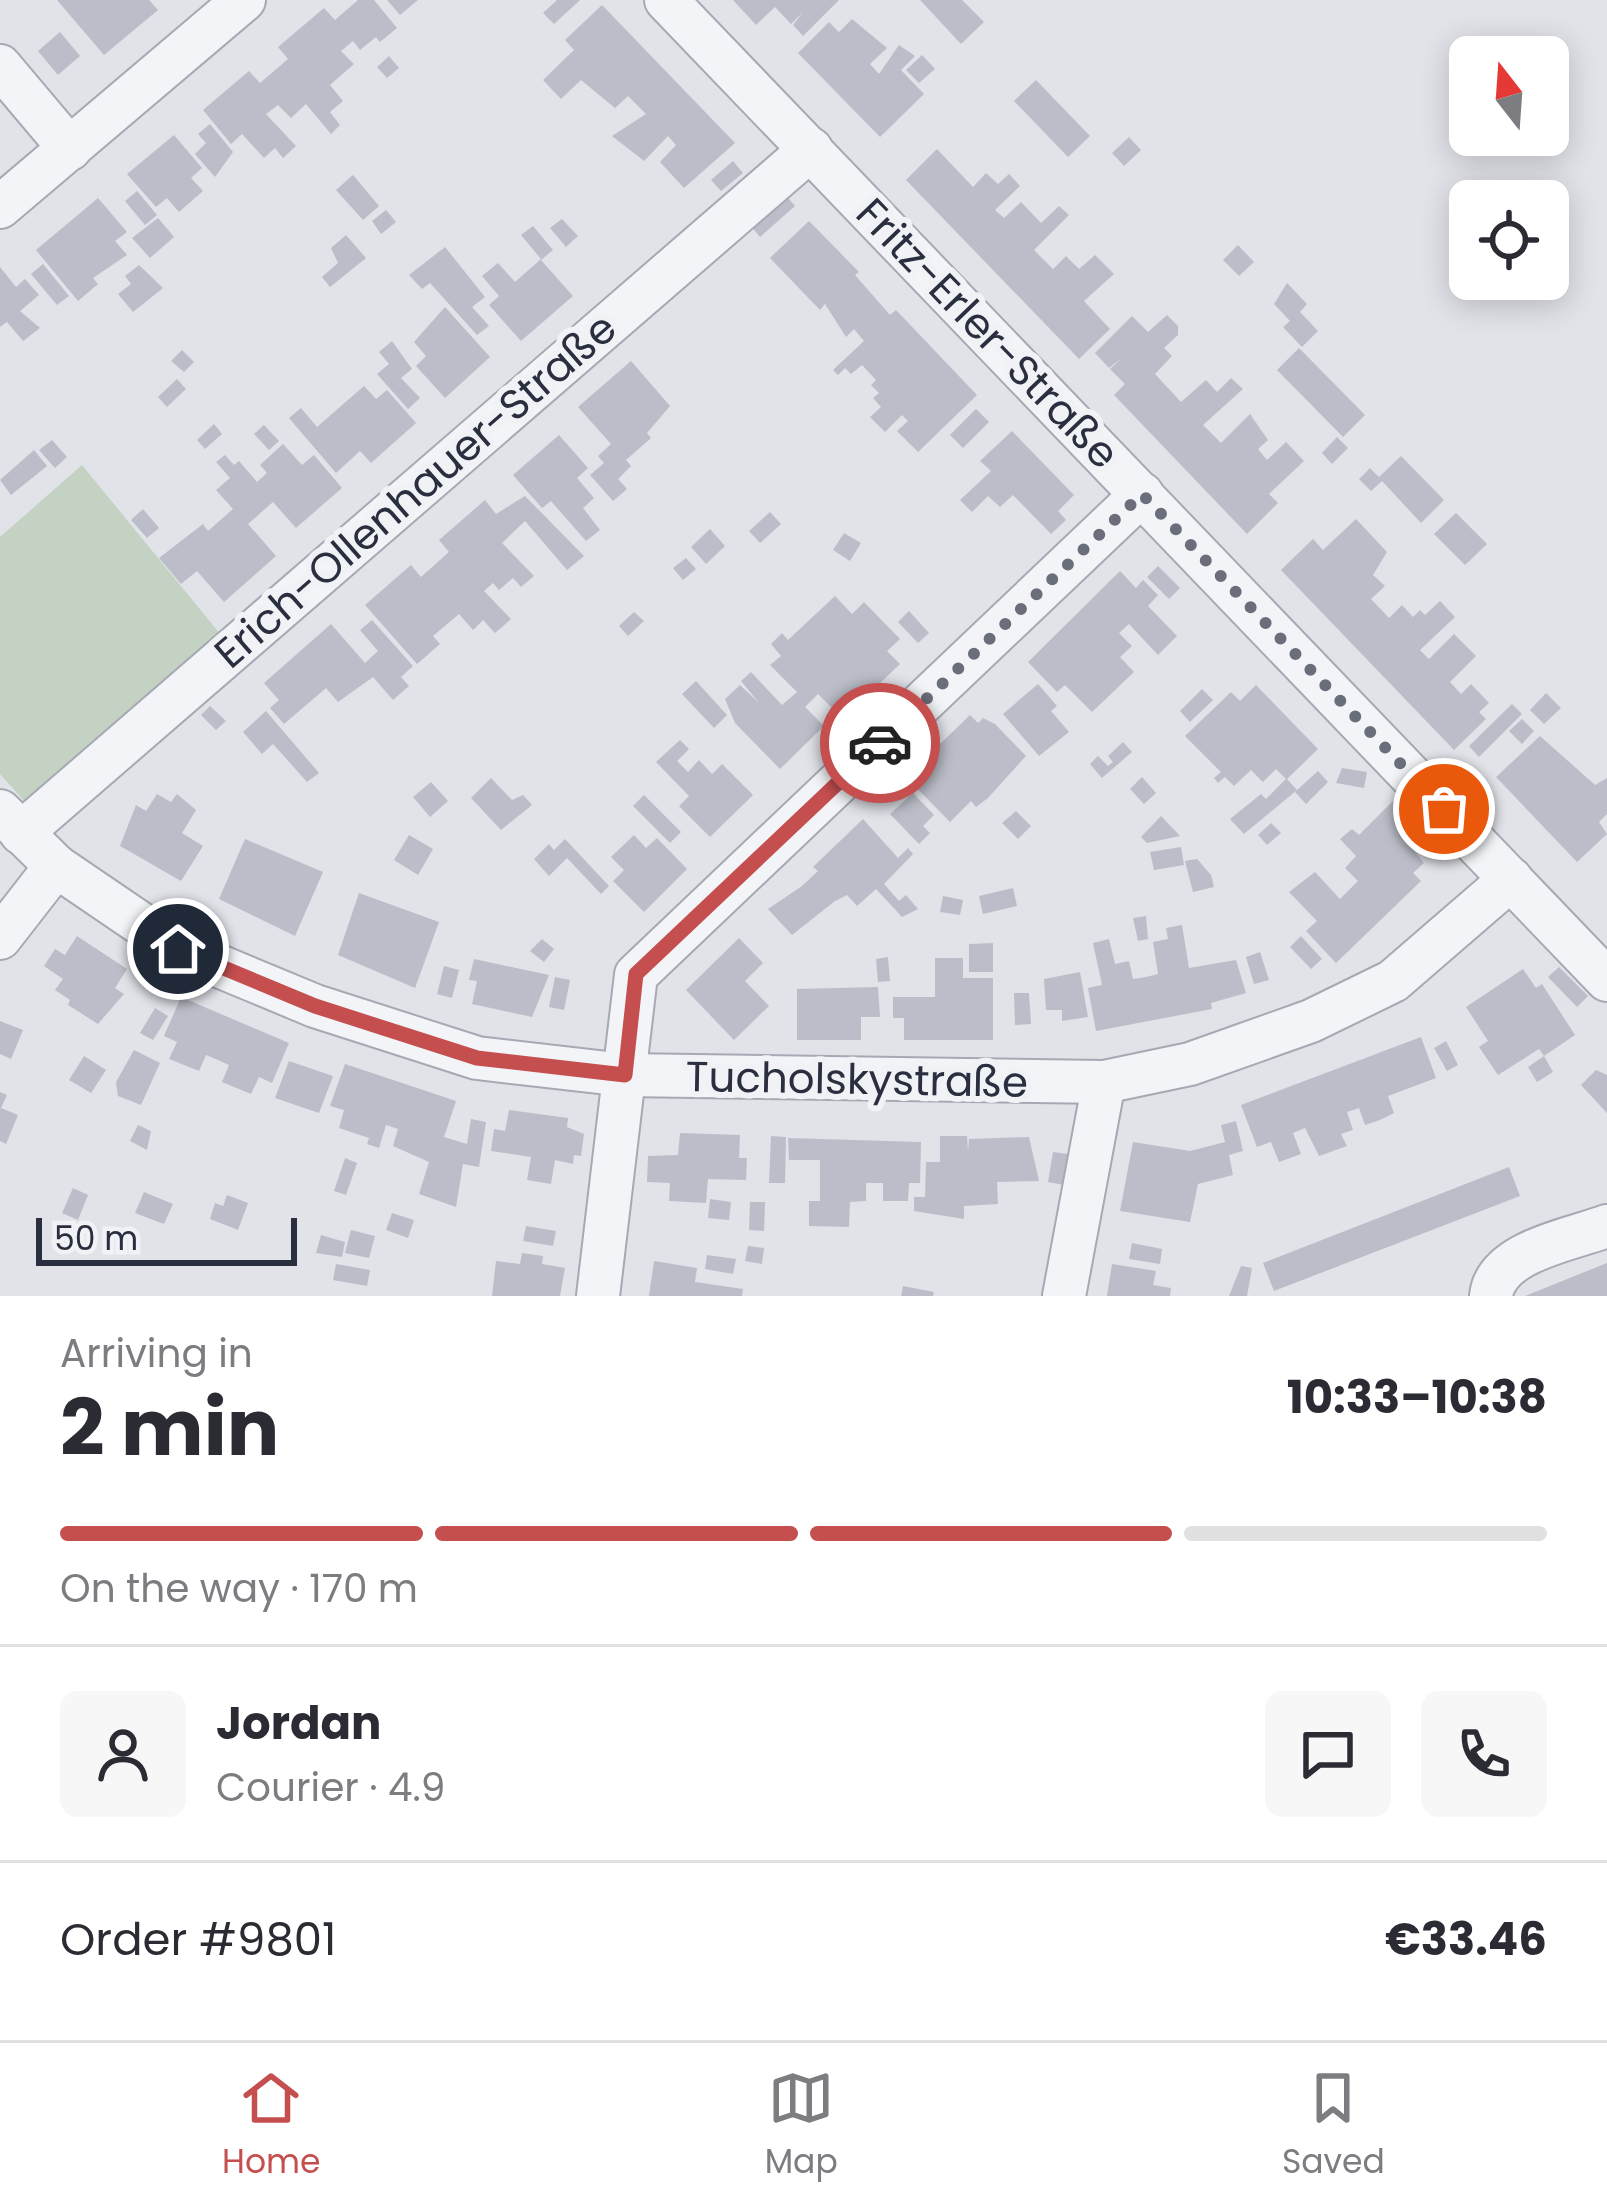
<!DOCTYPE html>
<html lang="en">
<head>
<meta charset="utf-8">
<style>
	body { margin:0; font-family:Poppins,sans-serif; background:#f7f7f7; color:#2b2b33; height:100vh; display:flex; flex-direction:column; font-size:45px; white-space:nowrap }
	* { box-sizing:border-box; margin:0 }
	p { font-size:39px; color:#7c7c81 }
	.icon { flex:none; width:66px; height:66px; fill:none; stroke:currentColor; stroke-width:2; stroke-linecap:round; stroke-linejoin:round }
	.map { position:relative; height:1296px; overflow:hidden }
	.details { display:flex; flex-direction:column; background:#fff; flex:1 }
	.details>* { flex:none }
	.needle { width:78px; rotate:343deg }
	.buttons { position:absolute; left:1449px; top:36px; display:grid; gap:24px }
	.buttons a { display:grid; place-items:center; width:120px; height:120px; border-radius:18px; background:#fff; box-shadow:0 6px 30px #0003; font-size:60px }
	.scale { position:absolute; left:36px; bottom:30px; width:261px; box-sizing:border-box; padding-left:12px; border:6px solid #2a2f3f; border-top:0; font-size:33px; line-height:42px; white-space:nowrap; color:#2a2f3f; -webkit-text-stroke:9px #f0f2f6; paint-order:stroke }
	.pin { position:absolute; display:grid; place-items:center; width:102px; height:102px; color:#fff; margin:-51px; border:6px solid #fff; border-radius:50%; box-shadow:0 3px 12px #0007 }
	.courier { position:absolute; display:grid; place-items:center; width:120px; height:120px; margin:-60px; border:9px solid #c54e4f; border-radius:50%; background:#fff; color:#222; box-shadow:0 3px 15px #0007 }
	.overview em { font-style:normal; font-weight:700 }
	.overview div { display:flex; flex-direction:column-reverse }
	.overview { display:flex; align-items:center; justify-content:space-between; height:204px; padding:0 60px }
	h1 { font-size:78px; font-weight:700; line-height:90px }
	.bar { display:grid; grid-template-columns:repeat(4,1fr); gap:18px 12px; align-content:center; height:144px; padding:0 60px }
	.bar i { height:15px; border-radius:9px; background:#e1e1e2 }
	.bar .current { background:#c54e4f }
	.bar p { grid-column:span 4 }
	.line { display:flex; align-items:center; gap:30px; padding:0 60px; border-top:3px solid #e1e1e2 }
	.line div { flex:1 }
	.round { display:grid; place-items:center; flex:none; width:126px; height:126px; border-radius:18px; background:#f7f7f7 }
	.tabs { display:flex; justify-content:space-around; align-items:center; height:168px; border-top:3px solid #e1e1e2; background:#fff; font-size:33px; color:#7c7c81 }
	.tabs a { display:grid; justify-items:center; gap:6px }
	.tabs .current { color:#c54e4f }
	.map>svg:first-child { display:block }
</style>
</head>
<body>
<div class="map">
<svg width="1607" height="1296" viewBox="0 0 1607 1296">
	<rect width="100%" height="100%" fill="#e1e3e9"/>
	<path fill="#c4d2c3" d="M82,465L221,635L26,803L0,774V537Z"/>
	<g fill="#bbbec8">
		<path d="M57,0H149L158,10L104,55Z"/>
		<path d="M358,0H374L397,28L380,42L376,37L360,50L353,41L341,51L354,64L330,85L343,101L330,112L340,125L331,134L306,104L291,118L278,105L266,114L296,146L283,158L275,148L264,158L242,134L231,144L203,110L249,71L260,83L288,59L278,47L324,8L335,20Z"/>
		<path d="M387,0H418L400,15Z"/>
		<path d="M557,0H580L554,24L543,13Z"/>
		<path d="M733,0H839L803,36L793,25L803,12L791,24L775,7L756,25Z"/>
		<path d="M920,0H962L984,22L961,44Z"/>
		<path d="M602,5L735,143L684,188L660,162L676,145L668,136L644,161L612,136L646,114L628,96L615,108L581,80L561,99L543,80L574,50L565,40Z"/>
		<path d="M852,19L887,48L870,64L879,74L899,45L915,56L901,70L924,94L880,137L798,53L829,22L839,32Z"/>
		<path d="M60,32L80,56L58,75L38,51Z"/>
		<path d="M922,55L935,69L919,83L906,70Z"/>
		<path d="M389,56L399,68L387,78L377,67Z"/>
		<path d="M1036,80L1090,136L1068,157L1014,101Z"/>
		<path d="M210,124L233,152L215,177L195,154L206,143L198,134Z"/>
		<path d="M174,135L202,168L191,178L203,191L179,212L167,198L156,207L127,174Z"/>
		<path d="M1129,137L1141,150L1124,166L1112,153Z"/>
		<path d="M937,149L973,187L986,173L998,184L1009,174L1020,186L995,210L1004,218L1021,202L1041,223L1059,206L1069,215L1034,250L1053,269L1066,256L1079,269L1095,255L1114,274L1084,301L1110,329L1079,359L906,180Z"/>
		<path d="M733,161L743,173L721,191L711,180Z"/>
		<path d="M353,175L379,206L363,220L336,190Z"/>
		<path d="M137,191L157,215L145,225L125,201Z"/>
		<path d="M785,194L795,206L760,237L750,225Z"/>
		<path d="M98,198L127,232L115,241L127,255L93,278L98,284L78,301L36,250Z"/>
		<path d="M386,210L396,222L381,234L372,221Z"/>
		<path d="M158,218L174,237L150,258L132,238Z"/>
		<path d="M562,219L578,236L566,247L550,228Z"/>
		<path d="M809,221L859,272L855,275L890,315L896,310L977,395L918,452L897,431L908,421L902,415L885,432L870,417L881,407L873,398L879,393L871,385L876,380L862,365L851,374L845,368L838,375L833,370L864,341L854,329L846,337L825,304L820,310L770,258Z"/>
		<path d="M533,226L553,250L541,260L573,296L521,341L489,305L499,296L482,276L498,263L515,282L541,259L521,235Z"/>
		<path d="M346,235L366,258L330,287L322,277L338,263L331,248Z"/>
		<path d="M1238,245L1254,262L1239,276L1223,260Z"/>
		<path d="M445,247L485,297L472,307L489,326L477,335L430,283L422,289L409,275Z"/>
		<path d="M43,264L69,296L57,305L31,274Z"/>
		<path d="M139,265L163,288L133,312L118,294L131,284L125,276Z"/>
		<path d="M0,267L16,287L25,279L39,295L20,311L40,328L23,341L7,322L0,327Z"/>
		<path d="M1287,283L1307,304L1300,312L1318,331L1302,347L1283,327L1290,321L1274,304Z"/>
		<path d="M445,307L490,357L445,398L416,366L426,356L414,342Z"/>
		<path d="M1167,315L1178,326V335L1164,348L1172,356L1155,374L1181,402L1206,380L1217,392L1231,378L1243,389L1203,425L1221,443L1250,414L1268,440L1258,449L1267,460L1286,442L1304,461L1269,494L1278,503L1247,534L1114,395L1125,384L1110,369L1122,358L1109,368L1095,353L1132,316L1148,332Z"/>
		<path d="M392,341L412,369L401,378L420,398L408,409L377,374L389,364L379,352Z"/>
		<path d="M1299,348L1365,415L1343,437L1277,370Z"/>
		<path d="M182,350L194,362L184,372L171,361Z"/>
		<path d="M631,361L670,406L647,433L651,438L626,460L631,466L618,479L627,489L613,501L590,475L604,463L598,456L611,444L578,407Z"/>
		<path d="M177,379L186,389L167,407L158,397Z"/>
		<path d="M364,386L376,399L387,390L416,423L371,463L360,451L336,473L289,418L301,408L317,427Z"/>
		<path d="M976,409L989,422L963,448L950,435Z"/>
		<path d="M214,424L222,434L205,449L197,440Z"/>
		<path d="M264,425L279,441L269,450L254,434Z"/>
		<path d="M1012,431L1074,495L1058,511L1066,520L1051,534L1013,495L1000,507L988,496L972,512L960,500L991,471L980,461Z"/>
		<path d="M559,435L588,468L577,478L594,498L583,508L600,530L586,541L551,501L542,508L513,475Z"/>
		<path d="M1337,437L1348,448L1332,464L1322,453Z"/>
		<path d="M52,440L67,457L55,468L39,450Z"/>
		<path d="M283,444L302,465L314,455L342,488L296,528L273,502L248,524L276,556L224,602L197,571L181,584L159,558L203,524L208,531L233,509L216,490L230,478L216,462L225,455L234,465L239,461L257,482L267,473L260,465Z"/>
		<path d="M34,450L47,466L11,495L0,480Z"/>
		<path d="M1401,456L1444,500L1421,523L1382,481L1371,491L1359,479L1370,468L1379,477Z"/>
		<path d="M525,496L584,556L567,570L525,521L502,543L534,576L521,587L513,578L499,590L493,583L484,591L511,619L495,633L483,620L473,630L459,614L433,636L440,644L417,664L365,605L411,565L421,577L449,552L439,540L485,500L496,514Z"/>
		<path d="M143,509L159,528L147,538L131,520Z"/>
		<path d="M770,512L781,524L760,543L749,531Z"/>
		<path d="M1456,513L1487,544L1465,565L1434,534Z"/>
		<path d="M1356,519L1387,552L1373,575L1385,586L1371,599L1389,618L1402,605L1413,617L1420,610L1425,615L1440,601L1455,617L1420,650L1429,659L1454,634L1476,656L1450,682L1461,694L1471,684L1489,703L1479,712L1486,719L1454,750L1281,570L1313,539L1323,550Z"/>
		<path d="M710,529L725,546L706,564L691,547Z"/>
		<path d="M844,533L861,543L850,561L833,550Z"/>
		<path d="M686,558L696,569L683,580L673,568Z"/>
		<path d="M1158,566L1180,588L1169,599L1147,577Z"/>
		<path d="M1120,571L1136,588L1143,580L1158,595L1148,606L1177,636L1158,655L1129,624L1119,633L1132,646L1120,657L1134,672L1092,712L1065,685L1057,692L1028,662Z"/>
		<path d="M835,596L852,614L864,602L900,639L887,651L900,664L856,706L846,695L832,708L818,694L805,707L824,726L780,769L735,723L725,699L740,685L759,703L741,681L751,672L782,705L797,692L770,665L781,656L771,644L782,633L788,640Z"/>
		<path d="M909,611L929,633L918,643L898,622Z"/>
		<path d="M634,612L644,621L628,636L619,626Z"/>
		<path d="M372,620L413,666L401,677L409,686L393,700L373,677L338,702L326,688L284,724L270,708L279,700L264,683L331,624L365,663L378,651L360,630Z"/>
		<path d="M696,681L727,715L714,728L682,694Z"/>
		<path d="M1038,684L1057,706L1051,711L1069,732L1039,756L1003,714Z"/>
		<path d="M1256,685L1318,749L1287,779L1297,790L1244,834L1230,819L1261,794L1266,799L1286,779L1276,769L1263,782L1251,770L1234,786L1225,777L1218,783L1214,778L1221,772L1185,736L1231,692L1240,701Z"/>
		<path d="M1202,689L1213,700L1190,722L1180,711Z"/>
		<path d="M1546,693L1561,708L1544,724L1530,710Z"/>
		<path d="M1512,704L1522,714L1479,757L1469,746Z"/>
		<path d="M210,706L226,721L216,730L201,715Z"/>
		<path d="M266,711L319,773L307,782L273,744L262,754L243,732Z"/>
		<path d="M970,715L978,723L983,718L995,724L1026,756L988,798L976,807L971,801L950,822L906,777Z"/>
		<path d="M1522,719L1534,731L1522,744L1509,731Z"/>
		<path d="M1540,736L1595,785L1607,778V814L1599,822L1607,834L1577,862L1496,777Z"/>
		<path d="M680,740L689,749L677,761L688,772L699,760L712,774L722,764L753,795L710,837L679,806L689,796L656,762Z"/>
		<path d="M1123,742L1132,752L1102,778L1090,764L1098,756L1108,766L1113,762L1108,756Z"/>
		<path d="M1342,768L1367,772L1364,788L1336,783Z"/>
		<path d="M1318,771L1328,782L1306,804L1295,792Z"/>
		<path d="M1142,777L1156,793L1144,804L1130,789Z"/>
		<path d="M491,778L512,800L523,795L532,805L501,830L471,798Z"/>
		<path d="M431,782L448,801L430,817L413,797Z"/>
		<path d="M913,793L934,815L923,826L930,833L919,844L890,814Z"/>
		<path d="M157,794L171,802L177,794L196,810L182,833L203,846L181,881L120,846L136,805L146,811Z"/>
		<path d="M644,795L681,832L670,843L633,806Z"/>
		<path d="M1395,799L1415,819L1401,834L1424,863L1413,873L1421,881L1336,963L1306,931L1317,921L1289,892L1315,872L1340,899L1358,881L1345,868L1356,856L1340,839L1352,829L1359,835Z"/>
		<path d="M1016,811L1031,826L1018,839L1002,823Z"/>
		<path d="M1161,816L1180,836L1147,843L1141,837Z"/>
		<path d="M863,819L898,858L908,848L913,854L884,884L899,901L906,895L918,909L902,917L876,889L857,906L847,895L835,901L792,935L768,909L802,886L818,871L813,867Z"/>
		<path d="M1271,823L1281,833L1267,845L1258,835Z"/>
		<path d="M409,835L433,849L418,875L394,860Z"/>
		<path d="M634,835L646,848L657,838L687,869L644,912L613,881L624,870L611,857Z"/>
		<path d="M245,839L323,872L295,936L219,899Z"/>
		<path d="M565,839L609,886L601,894L567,858L549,876L534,859L549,844L554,850Z"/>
		<path d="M1181,847L1184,865L1154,870L1150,852Z"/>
		<path d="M1197,859L1211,875L1214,887L1193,892L1185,861Z"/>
		<path d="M1013,888L1017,906L983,914L979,896Z"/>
		<path d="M359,893L439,922L415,988L338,955Z"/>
		<path d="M943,896L963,900L960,915L940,912Z"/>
		<path d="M1146,916L1148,939L1138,941L1133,918Z"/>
		<path d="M1182,925L1189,968L1236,960L1246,993L1211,1003L1212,1009L1096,1031L1088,988L1102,985L1093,943L1109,939L1115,964L1129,961L1133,979L1146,977L1158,974L1153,942L1168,939L1166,928Z"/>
		<path d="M77,936L127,969L115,988L124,994L98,1024L68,1005L70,1000L55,990L63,979L44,966L55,949L65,955Z"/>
		<path d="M1301,936L1322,959L1311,969L1290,947Z"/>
		<path d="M739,938L763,963L745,981L769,1006L734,1040L686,990Z"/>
		<path d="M542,939L554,949L544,962L530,951Z"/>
		<path d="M993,943V972H969V944Z"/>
		<path d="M1260,952L1269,980L1254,984L1246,957Z"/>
		<path d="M888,957L890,981L878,982L876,959Z"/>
		<path d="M935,958H963V978H993V1040H904V1018H893V997H935Z"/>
		<path d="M474,959L549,975L532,1017L472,1004L477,981L469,980Z"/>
		<path d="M444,966L459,970L452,998L437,994Z"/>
		<path d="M1559,967L1588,996L1577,1007L1548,977Z"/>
		<path d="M1523,969L1536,988L1542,984L1575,1035L1544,1056L1553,1072L1537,1082L1528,1067L1544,1056L1539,1049L1498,1075L1479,1047L1488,1041L1466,1007Z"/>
		<path d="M1080,972L1088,1017L1062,1021V1010H1046L1044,979Z"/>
		<path d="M555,977L570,980L564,1010L549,1007Z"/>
		<path d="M878,987L880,1017H861V1040H797V989Z"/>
		<path d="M1014,993H1029L1031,1024L1015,1025Z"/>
		<path d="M181,997L289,1043L272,1083L259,1077L251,1094L222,1082L229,1065L218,1060L206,1055L199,1071L169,1059L177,1042L164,1036Z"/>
		<path d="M155,1008L168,1016L153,1040L140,1033Z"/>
		<path d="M0,1021L23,1030L11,1059L0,1054Z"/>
		<path d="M1421,1037L1436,1078L1388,1096L1394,1113L1380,1120L1365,1125L1359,1108L1347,1112L1353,1130L1341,1134L1347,1146L1319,1156L1305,1128L1293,1133L1301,1154L1279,1162L1271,1142L1257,1147L1241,1105Z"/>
		<path d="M1446,1041L1458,1065L1447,1071L1434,1048Z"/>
		<path d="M134,1050L160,1063L141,1105L118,1096L116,1082Z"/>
		<path d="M84,1056L106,1070L91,1093L69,1080Z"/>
		<path d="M289,1061L333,1076L319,1113L275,1098Z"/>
		<path d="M345,1064L456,1101L444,1137L467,1144L471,1119L486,1122L479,1167L463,1164L456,1207L419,1194L429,1162L393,1146L398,1129L386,1125L379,1148L367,1144L369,1138L339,1128L344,1110L330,1106Z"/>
		<path d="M1596,1070L1607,1075V1113L1581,1085Z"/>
		<path d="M0,1092L7,1095L1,1108L18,1115L6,1144L0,1141Z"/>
		<path d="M509,1110L568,1118L567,1127L584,1134L581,1156L574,1155L573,1164L555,1160L551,1184L527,1180L531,1157L491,1151L494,1129L505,1131Z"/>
		<path d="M1236,1121L1243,1151L1229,1155L1233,1175L1198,1184L1190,1222L1120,1211L1133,1142L1190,1151L1225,1142L1221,1125Z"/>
		<path d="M138,1125L151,1131L147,1150L130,1141Z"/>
		<path d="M680,1133L740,1135L739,1158H747L746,1180L708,1179L706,1203L669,1201L670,1183L647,1182L648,1156L678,1155Z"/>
		<path d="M771,1136L786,1137L785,1183H769Z"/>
		<path d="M940,1136H967L968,1151L969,1139L1029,1137L1039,1181L997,1182L998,1204L964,1206V1219L914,1211V1197H925L926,1162H940Z"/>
		<path d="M788,1138L921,1142L920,1183H909L908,1201H883V1183H866V1201L850,1202L849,1227L809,1226V1201H820V1160H789Z"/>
		<path d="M1053,1152L1068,1154L1064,1185L1048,1182Z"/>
		<path d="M345,1158L357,1163L346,1195L334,1191Z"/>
		<path d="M1509,1167L1520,1196L1274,1291L1263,1263Z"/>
		<path d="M73,1188L88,1195L78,1220L62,1213Z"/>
		<path d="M144,1192L173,1204L164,1224L135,1213Z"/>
		<path d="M227,1195L248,1203L238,1230L210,1219L215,1203L223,1206Z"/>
		<path d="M710,1199L731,1202L729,1220L708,1218Z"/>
		<path d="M750,1202H765L764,1231L749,1230Z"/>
		<path d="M392,1213L414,1220L408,1238L386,1230Z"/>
		<path d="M526,1226L556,1231L553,1246L523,1241Z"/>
		<path d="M351,1230L375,1236L369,1258L345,1253Z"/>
		<path d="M321,1235L345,1242L342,1257L316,1253Z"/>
		<path d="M1132,1243L1162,1249L1160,1264L1129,1259Z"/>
		<path d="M748,1246L764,1248L762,1264L745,1261Z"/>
		<path d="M522,1253L543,1256L542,1264L565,1268L560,1296H492L496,1261L520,1264Z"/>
		<path d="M707,1255L736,1259L733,1274L705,1269Z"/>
		<path d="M654,1261L697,1268L695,1282L743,1289L742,1296H649Z"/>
		<path d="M1607,1263V1296H1525Z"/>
		<path d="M336,1264L370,1270L367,1286L333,1280Z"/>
		<path d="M1112,1264L1156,1271L1153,1285L1171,1288L1170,1296H1107Z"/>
		<path d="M1241,1266L1252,1268L1247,1296H1229Z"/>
		<path d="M903,1286L934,1292L933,1296H901Z"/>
	</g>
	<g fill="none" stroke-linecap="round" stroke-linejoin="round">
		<defs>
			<g id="minor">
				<path d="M666,0L1607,980"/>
				<path d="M0,66L70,149"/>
				<path d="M0,207L244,0"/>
				<path d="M0,811L56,866L178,949L315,1006L477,1058L625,1075L1104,1082L1190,1064L1311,1021L1393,981L1511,879"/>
				<path d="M21,833L811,149"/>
				<path d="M0,938L56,866"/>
				<path d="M598,1296L636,975L1142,494"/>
				<path d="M1064,1296L1104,1082"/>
				<path d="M1491,1296C1496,1251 1570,1240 1607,1226"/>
			</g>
		</defs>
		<use href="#minor" stroke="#a6a9b3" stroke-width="46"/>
		<use href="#minor" stroke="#f3f4f7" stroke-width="42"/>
	</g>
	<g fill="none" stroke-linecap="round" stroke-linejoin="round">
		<path stroke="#6a6e7a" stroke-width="12" stroke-dasharray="0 21.6" d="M880,743L1142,494L1444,809"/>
		<path stroke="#c54e4f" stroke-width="15" d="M178,949L315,1006L477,1058L625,1075L636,974L880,743"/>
	</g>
	<g text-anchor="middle" stroke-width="12" stroke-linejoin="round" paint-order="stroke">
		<g font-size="42" fill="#2a2f3f" stroke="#f0f2f6">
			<text transform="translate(988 333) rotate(46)" y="15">Fritz-Erler-Straße</text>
			<text transform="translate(415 490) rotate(-41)" y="15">Erich-Ollenhauer-Straße</text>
			<text transform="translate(857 1079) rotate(1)" y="15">Tucholskystraße</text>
		</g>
	</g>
</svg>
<div class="buttons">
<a><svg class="needle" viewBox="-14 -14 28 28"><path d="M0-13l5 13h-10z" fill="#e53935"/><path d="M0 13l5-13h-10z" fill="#7c7c81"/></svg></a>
<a><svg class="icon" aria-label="locate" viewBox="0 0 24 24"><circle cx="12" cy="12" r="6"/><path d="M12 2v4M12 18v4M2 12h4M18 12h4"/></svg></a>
</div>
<div class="scale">50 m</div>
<div class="pin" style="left:1444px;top:809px;background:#ea580c"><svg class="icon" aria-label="bag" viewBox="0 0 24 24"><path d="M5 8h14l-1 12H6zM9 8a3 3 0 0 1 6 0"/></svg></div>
<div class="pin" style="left:178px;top:949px;background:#1f2937"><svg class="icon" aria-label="home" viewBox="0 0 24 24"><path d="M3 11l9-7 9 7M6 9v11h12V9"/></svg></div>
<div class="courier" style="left:880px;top:743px"><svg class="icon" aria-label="car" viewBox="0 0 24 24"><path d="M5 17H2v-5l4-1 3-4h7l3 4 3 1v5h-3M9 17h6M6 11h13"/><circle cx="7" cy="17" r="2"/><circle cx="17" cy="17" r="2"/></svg></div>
</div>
<section class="details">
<div class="overview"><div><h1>2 min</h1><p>Arriving in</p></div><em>10:33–10:38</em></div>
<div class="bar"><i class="current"></i><i class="current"></i><i class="current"></i><i></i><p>On the way · 170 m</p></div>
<div class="line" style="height:216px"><a class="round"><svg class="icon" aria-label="person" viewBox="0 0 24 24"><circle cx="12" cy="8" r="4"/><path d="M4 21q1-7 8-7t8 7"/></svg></a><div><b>Jordan</b><p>Courier · 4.9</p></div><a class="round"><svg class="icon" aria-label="chat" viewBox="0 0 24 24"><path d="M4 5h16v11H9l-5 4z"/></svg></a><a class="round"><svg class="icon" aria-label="phone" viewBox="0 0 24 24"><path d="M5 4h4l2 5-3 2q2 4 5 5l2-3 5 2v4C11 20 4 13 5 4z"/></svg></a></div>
<div class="line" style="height:156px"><div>Order #9801</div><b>€33.46</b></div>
</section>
<nav class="tabs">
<a class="current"><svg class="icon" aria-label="home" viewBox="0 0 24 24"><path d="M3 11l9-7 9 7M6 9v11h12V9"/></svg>Home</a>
<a><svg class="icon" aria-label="map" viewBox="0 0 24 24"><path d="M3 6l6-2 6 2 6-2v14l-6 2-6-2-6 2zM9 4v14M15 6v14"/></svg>Map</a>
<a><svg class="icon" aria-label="saved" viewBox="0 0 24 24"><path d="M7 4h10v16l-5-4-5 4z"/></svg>Saved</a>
</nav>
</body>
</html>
